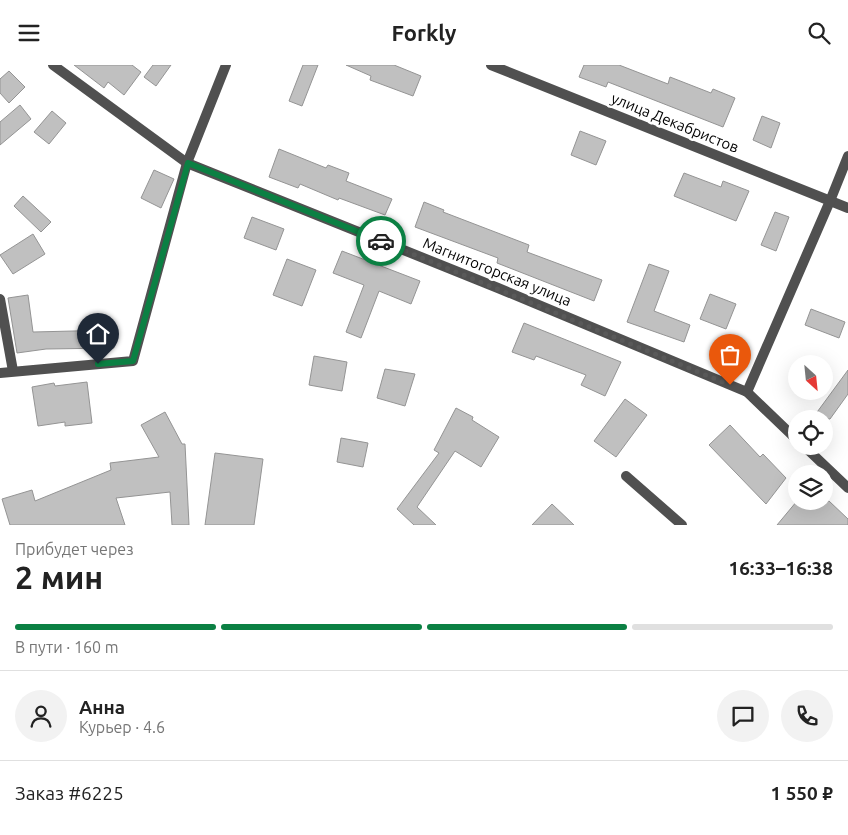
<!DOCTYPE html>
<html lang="ru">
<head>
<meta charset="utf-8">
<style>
	body { margin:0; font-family:Ubuntu,sans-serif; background:#f2f2f2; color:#222; height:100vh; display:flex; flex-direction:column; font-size:19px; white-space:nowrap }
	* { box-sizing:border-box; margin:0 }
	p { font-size:16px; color:#767676 }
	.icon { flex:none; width:28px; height:28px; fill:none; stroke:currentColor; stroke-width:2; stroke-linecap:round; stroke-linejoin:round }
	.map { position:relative; height:460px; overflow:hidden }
	.sheet { display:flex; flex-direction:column; background:#fff; flex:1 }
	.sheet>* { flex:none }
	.needle { width:32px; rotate:153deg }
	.controls { position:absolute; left:788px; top:290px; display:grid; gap:10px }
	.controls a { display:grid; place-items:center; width:45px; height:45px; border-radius:50%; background:#fff; box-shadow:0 5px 20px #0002; font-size:25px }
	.pin { position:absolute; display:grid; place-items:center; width:42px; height:42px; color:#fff; margin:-51px -21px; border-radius:50% 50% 50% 0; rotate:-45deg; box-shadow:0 0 5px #0007 }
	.pin .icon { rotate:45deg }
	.courier { position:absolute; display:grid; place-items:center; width:50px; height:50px; margin:-25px; border:4px solid #0b8043; border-radius:50%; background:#fff; color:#222; box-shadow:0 1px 6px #0007 }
	.headline em { font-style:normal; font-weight:700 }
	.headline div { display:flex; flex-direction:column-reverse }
	.headline { display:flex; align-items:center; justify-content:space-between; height:85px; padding:0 15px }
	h1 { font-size:32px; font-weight:700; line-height:38px }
	.bar { display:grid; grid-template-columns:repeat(4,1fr); gap:8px 5px; align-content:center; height:60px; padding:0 15px }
	.bar i { height:6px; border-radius:4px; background:#e0e0e0 }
	.bar .on { background:#0b8043 }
	.bar p { grid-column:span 4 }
	.line { display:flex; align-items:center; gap:12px; padding:0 15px; border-top:1px solid #e0e0e0 }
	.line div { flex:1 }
	.round { display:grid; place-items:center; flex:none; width:52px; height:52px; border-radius:26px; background:#f2f2f2 }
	header { display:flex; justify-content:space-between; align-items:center; height:65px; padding:0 15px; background:#fff; font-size:22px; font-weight:700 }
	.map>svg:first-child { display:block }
</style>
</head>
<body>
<header><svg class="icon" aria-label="menu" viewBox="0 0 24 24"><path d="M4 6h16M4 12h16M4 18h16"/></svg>Forkly<svg class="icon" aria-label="search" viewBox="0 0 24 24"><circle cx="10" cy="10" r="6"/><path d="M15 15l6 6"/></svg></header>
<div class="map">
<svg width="848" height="460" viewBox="0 0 848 460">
	<rect width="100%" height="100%" fill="#fff"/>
	<g fill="#c0c0c0" stroke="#949494">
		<path d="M74,0H132L141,7L124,30L108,17L104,23Z"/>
		<path d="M153,0H171L156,21L144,12Z"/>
		<path d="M303,0H318L302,41L289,36Z"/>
		<path d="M346,0H394L421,11L413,31L370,15L371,11Z"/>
		<path d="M584,0H619L668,19L670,12L711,28L713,24L735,33L723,62L608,17L606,22L579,12Z"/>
		<path d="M9,6L25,22L9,38L0,28V14Z"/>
		<path d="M20,40L31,54L0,80V57Z"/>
		<path d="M52,46L66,58L49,79L34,67Z"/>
		<path d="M762,51L780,58L771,83L753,75Z"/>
		<path d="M580,66L606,76L596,100L571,90Z"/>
		<path d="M279,84L326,103L328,100L349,108L346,116L392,134L385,150L339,133L338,135L300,119L298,123L269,112Z"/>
		<path d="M154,105L174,114L161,143L141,133Z"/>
		<path d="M684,108L721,122L723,116L749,126L736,156L674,131Z"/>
		<path d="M23,131L51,157L41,167L14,141Z"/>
		<path d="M424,137L444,145L443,147L529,180L527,187L602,215L594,236L497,198L498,193L415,162Z"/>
		<path d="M775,147L789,152L776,186L761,180Z"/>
		<path d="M252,152L284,164L276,185L244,173Z"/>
		<path d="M33,169L45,189L13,209L0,190Z"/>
		<path d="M342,186L420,216L411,239L379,226L361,273L346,267L364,220L333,208Z"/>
		<path d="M287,194L316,205L302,241L273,230Z"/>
		<path d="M649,199L669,206L654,246L690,260L684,277L627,257Z"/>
		<path d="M710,229L736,239L726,264L700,254Z"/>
		<path d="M28,230L33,267L114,265V283L46,284L17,288L8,233Z"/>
		<path d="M811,244L845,257L839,273L805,260Z"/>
		<path d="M524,258L621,297L605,331L581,320L586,310L536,291L534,295L512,287Z"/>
		<path d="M314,291L347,297L342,326L309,320Z"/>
		<path d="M385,304L415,309L405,341L377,333Z"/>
		<path d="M848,305V329L830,354H812Z"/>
		<path d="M87,317L92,358L65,361V357L38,361L32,322L54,318L55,321Z"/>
		<path d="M625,334L647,350L616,392L594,376Z"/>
		<path d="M456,343L473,352L472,355L499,372L481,402L455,386L417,442L436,460H414L397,444L439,388L434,385Z"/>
		<path d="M165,347L182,379H185L189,460H172L170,427L116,433L125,460H10L2,434L32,425L35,436L111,405L110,398L159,392L141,360Z"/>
		<path d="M730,360L760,392L763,389L786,413L766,439L709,380Z"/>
		<path d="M341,373L368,378L363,402L337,397Z"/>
		<path d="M215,388L263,394L254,460H205Z"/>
		<path d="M797,436H829L848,454V460H777Z"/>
		<path d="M552,439L574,460H532Z"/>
	</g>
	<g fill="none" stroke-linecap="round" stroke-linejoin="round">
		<g stroke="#505050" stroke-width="10">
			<path d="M53,0L187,98L498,223L747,327L796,374"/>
			<path d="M491,0L848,143"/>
			<path d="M0,234L13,306"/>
			<path d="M0,308L133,296L187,98L226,0"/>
			<path d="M747,327L830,136L848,91"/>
			<path d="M804,381L848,423"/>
			<path d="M626,411L682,460"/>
		</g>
	</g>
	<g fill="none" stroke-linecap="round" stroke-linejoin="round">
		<path stroke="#595959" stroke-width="5" stroke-dasharray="0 9" d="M381,176L730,320"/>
		<path stroke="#0b8043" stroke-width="6" d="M98,299L133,296L188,98L381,176"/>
	</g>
	<g text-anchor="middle" stroke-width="5" stroke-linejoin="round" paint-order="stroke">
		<g font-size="15" fill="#000" stroke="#fff">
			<text transform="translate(675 58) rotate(22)" y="5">улица Декабристов</text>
			<text transform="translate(497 207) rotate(22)" y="5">Магнитогорская улица</text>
		</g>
	</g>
</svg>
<div class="controls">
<a><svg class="needle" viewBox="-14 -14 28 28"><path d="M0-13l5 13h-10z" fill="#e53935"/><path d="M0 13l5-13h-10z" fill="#767676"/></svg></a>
<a><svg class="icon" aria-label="locate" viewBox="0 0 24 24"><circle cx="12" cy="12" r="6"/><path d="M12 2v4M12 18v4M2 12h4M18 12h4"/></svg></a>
<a><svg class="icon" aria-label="layers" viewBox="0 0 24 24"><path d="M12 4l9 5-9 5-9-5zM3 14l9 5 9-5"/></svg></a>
</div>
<div class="pin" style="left:730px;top:320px;background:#ea580c"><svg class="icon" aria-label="bag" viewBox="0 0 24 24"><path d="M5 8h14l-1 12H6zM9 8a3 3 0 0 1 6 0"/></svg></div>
<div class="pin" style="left:98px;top:299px;background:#1f2937"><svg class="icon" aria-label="home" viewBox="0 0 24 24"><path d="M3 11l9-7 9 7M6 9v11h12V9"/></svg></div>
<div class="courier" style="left:381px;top:176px"><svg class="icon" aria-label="car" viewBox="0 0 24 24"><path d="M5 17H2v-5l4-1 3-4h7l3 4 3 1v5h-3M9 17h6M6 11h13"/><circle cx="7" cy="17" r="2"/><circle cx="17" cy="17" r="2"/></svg></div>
</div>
<section class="sheet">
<div class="headline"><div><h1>2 мин</h1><p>Прибудет через</p></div><em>16:33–16:38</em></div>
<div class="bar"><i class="on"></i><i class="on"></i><i class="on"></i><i></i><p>В пути · 160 m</p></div>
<div class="line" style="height:90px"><a class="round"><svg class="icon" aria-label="person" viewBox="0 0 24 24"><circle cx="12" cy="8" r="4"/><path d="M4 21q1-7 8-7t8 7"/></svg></a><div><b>Анна</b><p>Курьер · 4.6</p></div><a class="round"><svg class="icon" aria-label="chat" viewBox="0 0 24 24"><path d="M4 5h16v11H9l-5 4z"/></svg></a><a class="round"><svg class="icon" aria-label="phone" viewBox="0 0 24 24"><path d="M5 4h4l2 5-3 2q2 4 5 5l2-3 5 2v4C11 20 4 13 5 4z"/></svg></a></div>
<div class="line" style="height:65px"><div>Заказ #6225</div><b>1 550 ₽</b></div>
</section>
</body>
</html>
